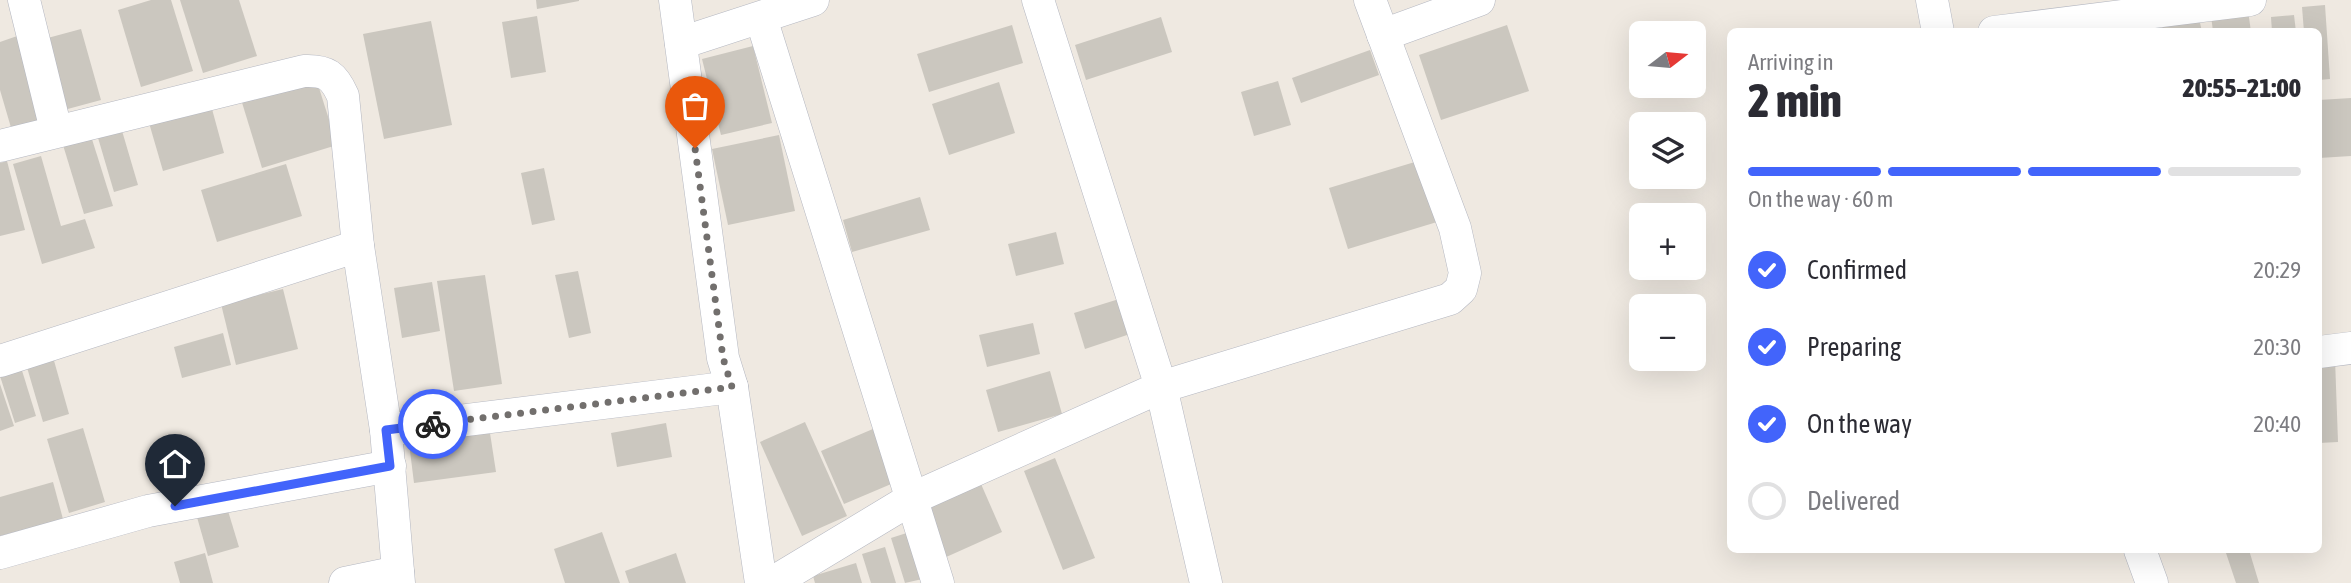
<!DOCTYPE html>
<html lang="en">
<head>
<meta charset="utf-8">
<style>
	body { margin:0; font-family:"Asap Condensed",sans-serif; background:#f2f2f3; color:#2b2b33; height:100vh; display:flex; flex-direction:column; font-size:26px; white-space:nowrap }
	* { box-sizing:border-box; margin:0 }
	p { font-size:23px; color:#7c7c81 }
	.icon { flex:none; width:38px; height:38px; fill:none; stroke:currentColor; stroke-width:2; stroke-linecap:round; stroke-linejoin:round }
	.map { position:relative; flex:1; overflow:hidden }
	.side { position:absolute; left:1727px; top:28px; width:595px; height:525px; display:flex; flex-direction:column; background:#fff; border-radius:10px; box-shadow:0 7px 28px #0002 }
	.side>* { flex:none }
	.needle { width:46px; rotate:74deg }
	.fabs { position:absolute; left:1629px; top:21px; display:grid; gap:14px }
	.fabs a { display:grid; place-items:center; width:77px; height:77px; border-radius:10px; background:#fff; box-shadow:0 7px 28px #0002; font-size:35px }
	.pin { position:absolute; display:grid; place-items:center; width:60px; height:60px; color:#fff; margin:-72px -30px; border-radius:50% 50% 50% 0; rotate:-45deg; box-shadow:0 0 7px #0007 }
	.pin .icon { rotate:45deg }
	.courier { position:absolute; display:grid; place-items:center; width:70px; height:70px; margin:-35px; border:5px solid #4264fb; border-radius:50%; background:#fff; color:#222; box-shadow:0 2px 9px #0007 }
	.overview em { font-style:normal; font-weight:800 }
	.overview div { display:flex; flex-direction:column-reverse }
	.overview { display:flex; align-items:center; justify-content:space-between; height:119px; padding:0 21px }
	h1 { font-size:46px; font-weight:800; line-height:52px }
	.bar { display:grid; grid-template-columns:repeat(4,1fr); gap:10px 7px; align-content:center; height:84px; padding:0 21px }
	.bar i { height:9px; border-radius:5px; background:#e1e1e2 }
	.bar .selected { background:#4264fb }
	.bar p { grid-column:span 4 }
	ol { padding:0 21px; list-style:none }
	li { display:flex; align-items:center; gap:21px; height:77px }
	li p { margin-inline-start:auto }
	li .icon { padding:7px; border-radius:50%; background:#4264fb; color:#fff; stroke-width:4 }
	li:last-child { color:#7c7c81 }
	li i { width:38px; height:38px; border:4px solid #e1e1e2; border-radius:50% }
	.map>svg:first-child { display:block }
</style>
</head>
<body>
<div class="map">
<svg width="2351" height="583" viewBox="0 0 2351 583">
	<rect width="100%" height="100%" fill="#efe9e1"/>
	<g fill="#cbc7bf">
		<path d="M151,0H171L193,71L141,87L118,10Z"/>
		<path d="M180,0H239L257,56L203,73Z"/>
		<path d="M536,0H579V1L537,9Z"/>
		<path d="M2325,5L2330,79L2319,80V32H2304L2302,7Z"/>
		<path d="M2248,10L2251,32H2213L2211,15Z"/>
		<path d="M2294,15L2296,32H2272L2271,17Z"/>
		<path d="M537,16L546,72L511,78L502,22Z"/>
		<path d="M1161,17L1172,52L1086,80L1075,45Z"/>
		<path d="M2199,18L2202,32H2163L2162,25Z"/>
		<path d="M431,21L452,125L384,139L363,34Z"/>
		<path d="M1012,25L1023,63L929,92L917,54Z"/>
		<path d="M1507,25L1529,91L1441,120L1419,55Z"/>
		<path d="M81,29L101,100L64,110L44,39Z"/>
		<path d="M20,35L45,121L12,131L0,90V42Z"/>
		<path d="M753,46L772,123L721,135L702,59Z"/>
		<path d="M1370,50L1379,75L1301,103L1292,78Z"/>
		<path d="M314,72L337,145L262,168L240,96Z"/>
		<path d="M1278,81L1291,125L1254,136L1241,92Z"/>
		<path d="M999,82L1015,133L949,155L932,104Z"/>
		<path d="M209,98L224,153L163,171L147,116Z"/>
		<path d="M2351,98V156L2319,158V100Z"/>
		<path d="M120,124L138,185L114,192L96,131Z"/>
		<path d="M779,135L795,211L728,225L712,149Z"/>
		<path d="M91,136L113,206L84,214L63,145Z"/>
		<path d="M41,156L61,226L85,219L95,248L42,264L13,164Z"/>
		<path d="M7,161L25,230L0,236V163Z"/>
		<path d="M1418,161L1437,222L1348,249L1329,188Z"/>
		<path d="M286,164L302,216L217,242L201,190Z"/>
		<path d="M544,168L555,220L532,225L521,173Z"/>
		<path d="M920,197L930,230L852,252L843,220Z"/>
		<path d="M1056,232L1064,264L1016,276L1008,244Z"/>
		<path d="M578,271L591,333L569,338L555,275Z"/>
		<path d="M485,275L502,384L454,391L437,281Z"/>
		<path d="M432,282L440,331L402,338L394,288Z"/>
		<path d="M283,289L298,349L236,365L221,304Z"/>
		<path d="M1119,299L1130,334L1085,349L1074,313Z"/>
		<path d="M1033,323L1040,354L987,367L979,335Z"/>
		<path d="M223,333L231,365L182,378L174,347Z"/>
		<path d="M53,357L69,414L43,422L26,364Z"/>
		<path d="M2335,359L2338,442L2319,443V360Z"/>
		<path d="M20,364L36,416L15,423L0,376Z"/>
		<path d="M1050,371L1062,414L998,432L986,390Z"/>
		<path d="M0,384L14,426L0,431Z"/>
		<path d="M805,422L847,516L802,536L760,442Z"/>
		<path d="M666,423L672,457L617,467L611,433Z"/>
		<path d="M880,426L903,479L844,504L821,451Z"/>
		<path d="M83,428L105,502L69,513L47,439Z"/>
		<path d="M490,433L496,472L414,483L409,443Z"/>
		<path d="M1055,458L1095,558L1063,570L1024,471Z"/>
		<path d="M53,482L63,519L0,536V497Z"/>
		<path d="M981,484L1002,532L944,558L923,511Z"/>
		<path d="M225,501L239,547L208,556L195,510Z"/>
		<path d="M916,530L931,577L905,583L891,538Z"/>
		<path d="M602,532L620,583H565L554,549Z"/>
		<path d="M885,547L896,583H871L862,554Z"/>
		<path d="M2225,550H2249L2259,583H2236Z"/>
		<path d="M205,553L213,583H180L174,562Z"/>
		<path d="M676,553L686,583H629L625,571Z"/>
		<path d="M856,563L862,583H815L813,576Z"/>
	</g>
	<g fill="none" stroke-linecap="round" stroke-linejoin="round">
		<defs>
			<g id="minor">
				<path d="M24,0L56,130"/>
				<path d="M675,0L723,358L732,387L761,583"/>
				<path d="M1932,0L1938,32"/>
				<path d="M761,18L938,583"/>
				<path d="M1994,32L2250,0"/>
				<path d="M1383,35L1479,0"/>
				<path d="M681,43L813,0"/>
				<path d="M0,146L304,71C327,70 334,76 343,96L358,246L386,430L399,583"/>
				<path d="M2319,352L2351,348"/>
				<path d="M0,361L358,246"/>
				<path d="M386,430L732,387"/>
				<path d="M2140,550L2152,583"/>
				<path d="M0,553L148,511L390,466"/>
				<path d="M345,583L398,572"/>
				<path d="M772,583L913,498L1161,387L1038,0"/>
				<path d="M1206,583L1161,387L1450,299L1461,289L1465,273L1455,228L1370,0"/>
			</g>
		</defs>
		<use href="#minor" stroke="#b4b7c1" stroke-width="33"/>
		<use href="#minor" stroke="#fff" stroke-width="32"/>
	</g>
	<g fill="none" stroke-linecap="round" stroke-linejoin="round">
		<path stroke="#726f6d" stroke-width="7" stroke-dasharray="0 12.6" d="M433,424L732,387L723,358L695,148"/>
		<path stroke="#4264fb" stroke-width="9" d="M175,506L390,466L386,430L433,424"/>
	</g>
</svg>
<div class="fabs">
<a><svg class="needle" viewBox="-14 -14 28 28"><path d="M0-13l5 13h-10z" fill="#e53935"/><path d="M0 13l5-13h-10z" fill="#7c7c81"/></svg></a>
<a><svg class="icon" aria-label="layers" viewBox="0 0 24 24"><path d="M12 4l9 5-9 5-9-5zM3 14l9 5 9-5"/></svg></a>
<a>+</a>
<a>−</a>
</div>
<div class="pin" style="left:695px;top:148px;background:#ea580c"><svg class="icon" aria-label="bag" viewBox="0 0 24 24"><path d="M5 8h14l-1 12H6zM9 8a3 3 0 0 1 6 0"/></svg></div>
<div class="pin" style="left:175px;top:506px;background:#1f2937"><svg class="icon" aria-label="home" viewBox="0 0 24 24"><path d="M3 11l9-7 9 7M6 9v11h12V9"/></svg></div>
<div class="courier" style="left:433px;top:424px"><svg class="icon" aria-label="bike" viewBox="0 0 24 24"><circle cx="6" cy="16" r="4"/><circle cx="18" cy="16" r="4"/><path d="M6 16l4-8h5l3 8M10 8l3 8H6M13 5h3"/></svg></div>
<section class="side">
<div class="overview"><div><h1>2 min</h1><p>Arriving in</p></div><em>20:55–21:00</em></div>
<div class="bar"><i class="selected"></i><i class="selected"></i><i class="selected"></i><i></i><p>On the way · 60 m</p></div>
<ol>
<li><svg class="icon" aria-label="check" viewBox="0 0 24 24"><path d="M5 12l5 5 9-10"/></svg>Confirmed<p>20:29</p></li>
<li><svg class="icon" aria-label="check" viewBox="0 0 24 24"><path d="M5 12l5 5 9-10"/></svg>Preparing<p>20:30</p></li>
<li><svg class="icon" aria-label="check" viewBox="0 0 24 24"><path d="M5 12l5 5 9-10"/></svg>On the way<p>20:40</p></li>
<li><i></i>Delivered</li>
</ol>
</section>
</div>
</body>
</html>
